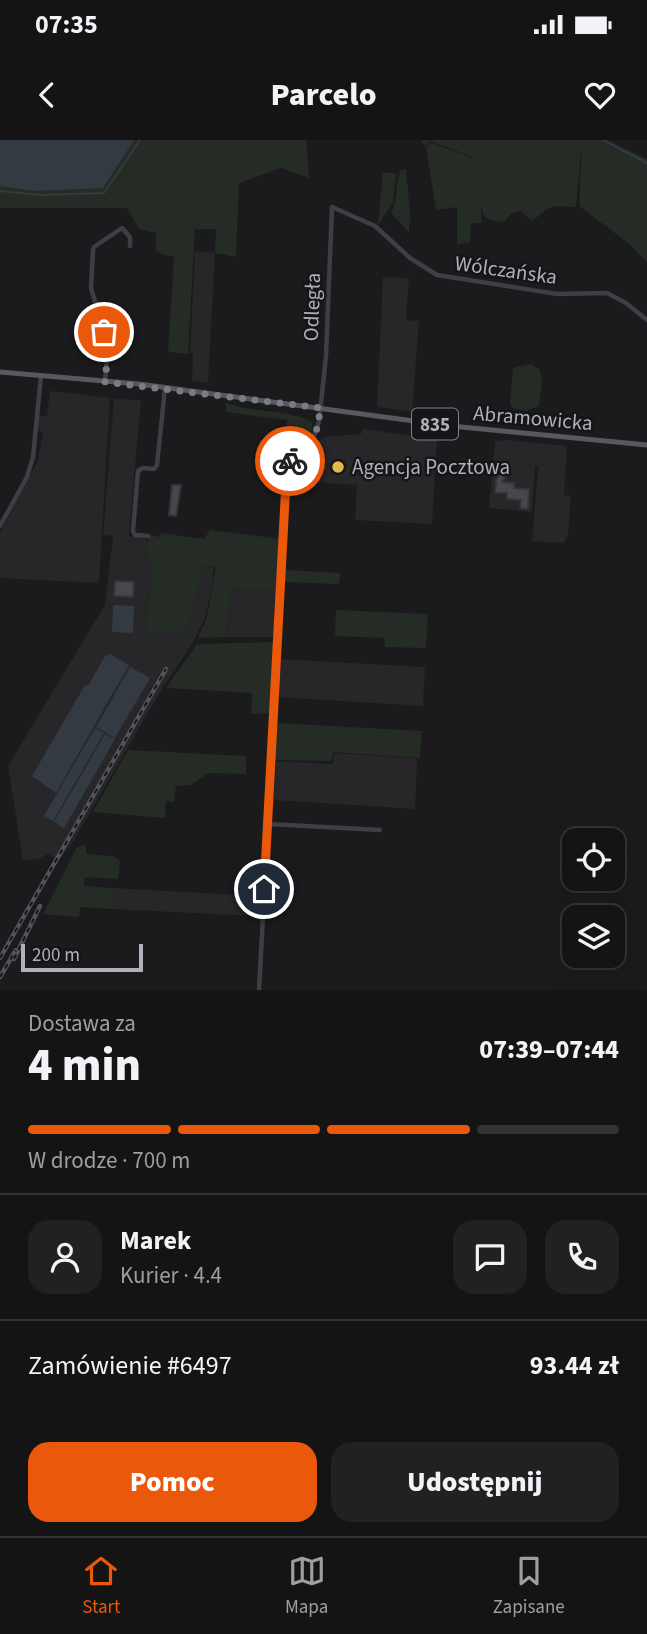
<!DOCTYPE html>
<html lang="pl">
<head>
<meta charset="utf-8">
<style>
	body { margin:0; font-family:"Source Sans 3",sans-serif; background:#212122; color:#f1f3f6; height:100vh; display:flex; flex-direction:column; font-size:26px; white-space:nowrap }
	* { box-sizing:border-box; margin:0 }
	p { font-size:23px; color:#9d9ea0 }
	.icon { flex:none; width:38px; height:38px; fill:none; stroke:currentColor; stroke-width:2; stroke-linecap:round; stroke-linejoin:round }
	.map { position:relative; height:850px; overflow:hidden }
	.details { display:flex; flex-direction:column; background:#141415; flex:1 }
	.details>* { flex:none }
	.controls { position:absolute; left:562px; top:688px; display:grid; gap:14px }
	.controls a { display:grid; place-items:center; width:63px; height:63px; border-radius:14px; background:#141415; box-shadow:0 7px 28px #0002,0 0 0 2px #333334; font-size:35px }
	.scale { position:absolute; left:21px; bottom:18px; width:122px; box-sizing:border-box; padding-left:7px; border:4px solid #aeb1ba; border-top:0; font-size:19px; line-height:24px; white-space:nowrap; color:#aeb1ba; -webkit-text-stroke:5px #161517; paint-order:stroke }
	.pin { position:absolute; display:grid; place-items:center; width:60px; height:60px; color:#fff; margin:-30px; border:4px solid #fff; border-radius:50%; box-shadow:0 2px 7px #0007 }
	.courier { position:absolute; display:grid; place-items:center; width:70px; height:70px; margin:-35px; border:5px solid #ea580c; border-radius:50%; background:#fff; color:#222; box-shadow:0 2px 9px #0007 }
	.overview em { font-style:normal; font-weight:800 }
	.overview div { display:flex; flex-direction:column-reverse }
	.overview { display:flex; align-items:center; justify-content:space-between; height:119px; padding:0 28px }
	h1 { font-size:46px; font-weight:800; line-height:52px }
	.bar { display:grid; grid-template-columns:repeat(4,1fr); gap:10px 7px; align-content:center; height:84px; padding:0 28px }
	.bar i { height:9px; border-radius:5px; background:#333334 }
	.bar .on { background:#ea580c }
	.bar p { grid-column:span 4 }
	.line { display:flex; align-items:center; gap:18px; padding:0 28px; border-top:2px solid #333334 }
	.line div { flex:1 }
	.round { display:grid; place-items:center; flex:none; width:74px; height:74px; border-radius:21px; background:#212122 }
	.cta { display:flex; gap:14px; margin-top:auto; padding:14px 28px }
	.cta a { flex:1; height:80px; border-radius:21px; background:#ea580c; color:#fff; font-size:28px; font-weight:800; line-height:80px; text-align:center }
	.cta a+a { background:#212122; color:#f1f3f6 }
	.status { display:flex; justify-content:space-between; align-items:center; height:49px; padding:0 35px; background:#141415; direction:ltr }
	.status svg { height:19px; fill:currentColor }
	header { display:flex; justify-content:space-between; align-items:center; height:91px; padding:0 28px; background:#141415; font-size:32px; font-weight:800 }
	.tabs { display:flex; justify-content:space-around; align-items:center; height:98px; border-top:2px solid #333334; background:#141415; font-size:19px; color:#9d9ea0 }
	.tabs a { display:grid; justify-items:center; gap:4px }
	.tabs .on { color:#ea580c }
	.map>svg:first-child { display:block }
</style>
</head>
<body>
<div class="status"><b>07:35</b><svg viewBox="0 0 49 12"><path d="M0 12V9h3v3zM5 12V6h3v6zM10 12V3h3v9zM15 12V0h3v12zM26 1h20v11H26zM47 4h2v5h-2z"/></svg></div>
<header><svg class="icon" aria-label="back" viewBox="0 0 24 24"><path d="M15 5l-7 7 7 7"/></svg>Parcelo<svg class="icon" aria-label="heart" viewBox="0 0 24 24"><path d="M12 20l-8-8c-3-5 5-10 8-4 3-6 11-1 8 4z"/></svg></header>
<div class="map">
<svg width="647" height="850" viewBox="0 0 647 850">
	<rect width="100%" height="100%" fill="#1b1a1c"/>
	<g fill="#272729">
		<path d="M195,111L215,113L208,243L192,241L193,214L190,213Z"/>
		<path d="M383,137L409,138L406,180L419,181L412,272L377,267Z"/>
		<path d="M50,251L110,258L99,443L0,438V392L38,321L43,292L38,290L39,276H47Z"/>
		<path d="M114,259L141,260L129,396L144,398L149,403L147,422L151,429L145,492L192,472L202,425L214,427L212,446L205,478L191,506L163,547L74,700L59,720L48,714L38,719L23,720L8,626L105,465L113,396L103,395Z"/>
		<path d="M362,289L437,299L432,384L355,380L357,345L296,341L297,318L324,297L361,294Z"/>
		<path d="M507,300L567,306L564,355L571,356L568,393L564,403L532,401L538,326H535L532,372L489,368L495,301Z"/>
		<path d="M230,446L276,451L273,497H227Z"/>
		<path d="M279,519L425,527L423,566L277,557Z"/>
		<path d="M334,613L417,618L415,669L274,660L276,621L333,624Z"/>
		<path d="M112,748L256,756L254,776L112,769Z"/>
	</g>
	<g fill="#252c26">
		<path d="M0,0H306L309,38L281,28L239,43L236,117L215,113L216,89H195L188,214L168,212L174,117L156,112V93L139,89L127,68H0Z"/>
		<path d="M420,0H607L647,19V122L628,103L579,66L582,1L576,67C548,66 555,63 532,81L521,71L512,73L504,82L490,80L484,76L481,65L482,83H471L470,102L457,105V67L436,70L426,7L429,2L469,16L470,19L471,16L429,1L425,6Z"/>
		<path d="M406,29L411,82L409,83V92L391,73C398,59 395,44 401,30Z"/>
		<path d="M383,32L396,34L393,62L378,85Z"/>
		<path d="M531,224L540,230L542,241L539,266L526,271L513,268L510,264L513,228Z"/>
		<path d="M226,263C254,273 286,269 312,282C316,298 291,308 284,327L287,280L226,272Z"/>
		<path d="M210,390L281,399L276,451L230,447L227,497L198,498L207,477L216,427L203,425L192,472L182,495L145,493L151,429L147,422L149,395L160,397L161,393L204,399Z"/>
		<path d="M285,430L341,433L339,444L284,442Z"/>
		<path d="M336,470L428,474L426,508L385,507V498L335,496Z"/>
		<path d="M274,502L271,573L251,574L252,553L166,548L197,504Z"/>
		<path d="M276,583L422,591L420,618L333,612L332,621L273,620Z"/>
		<path d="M128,610L246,616V634L208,633L191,645L176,646L174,662L166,661L165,678L93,672Z"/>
		<path d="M86,705V714L113,716L120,721L118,739L85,737L84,746L112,748V769L80,767L79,777L43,774L77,707Z"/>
	</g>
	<g fill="#333a41">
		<path d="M0,0H134L103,48L34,51L0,46Z"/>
		<path d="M113,465L134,466L133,493L112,492Z"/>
		<path d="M110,514L129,525L56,653L32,636L85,545L88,546L105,516Z"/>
		<path d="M130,527L150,538L115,598L96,587Z"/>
		<path d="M95,588L104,593L53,681L44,676Z"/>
		<path d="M105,594L115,599L64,688L54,682Z"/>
	</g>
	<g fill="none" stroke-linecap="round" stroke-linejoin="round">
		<g stroke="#333a41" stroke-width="2">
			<path d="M603,0L647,23"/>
			<path d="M0,51L39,55L104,53L140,0"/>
		</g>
	</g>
	<g fill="#48484c" stroke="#353538" stroke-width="2">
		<path d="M506,322L512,326L502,342L514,343V348L529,349L528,369L520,368L521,360L507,359V353H495L496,340Z"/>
		<path d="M172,345H181L176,376L169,375Z"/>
		<path d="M115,441L134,442L133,457L114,456Z"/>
	</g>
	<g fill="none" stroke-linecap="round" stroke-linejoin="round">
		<g stroke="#3e3e43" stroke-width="4.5">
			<path d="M105,242L108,206L91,148L93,110L94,107L122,88L130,97V106"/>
			<path d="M0,386L27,337L33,317L41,236"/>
			<path d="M148,396L135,395L133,391L138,331L143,328L154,329L157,325L165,248"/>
			<path d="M268,684L380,690"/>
			<path d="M259,850L287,332L291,318L315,294L319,282L326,216L332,67L375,86L410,118L437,135L557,154L607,153L626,163L647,180"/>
		</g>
		<path stroke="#585960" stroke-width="5" d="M0,232L139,244L451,286L647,305"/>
		<defs>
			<g id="rail">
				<path d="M0,818L166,529"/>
				<path d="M14,819L40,766"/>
				<path d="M0,837L16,810"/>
			</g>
		</defs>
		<use href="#rail" stroke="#53545a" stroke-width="4.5"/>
		<use href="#rail" stroke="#161517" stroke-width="2" stroke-dasharray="5" stroke-linecap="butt"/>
	</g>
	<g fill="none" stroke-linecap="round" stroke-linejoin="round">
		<path stroke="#7b7c83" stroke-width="7" stroke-dasharray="0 12.6" d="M104,192L108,210L105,242L321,268L316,292L290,321"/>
		<path stroke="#ea580c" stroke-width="9" d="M264,749L286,342L290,321"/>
	</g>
	<circle fill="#e0ba4f" stroke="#161517" stroke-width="2.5" cx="338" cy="327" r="7"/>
	<g text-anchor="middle" stroke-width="5" stroke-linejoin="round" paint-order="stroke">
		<rect fill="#161517" stroke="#808289" stroke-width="2" x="412" y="268.5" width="46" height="31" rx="5"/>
		<g font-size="19" font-weight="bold" fill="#aeb1ba">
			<text x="435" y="291">835</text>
		</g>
		<g font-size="21" fill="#aeb1ba" stroke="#161517">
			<text transform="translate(506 130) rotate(8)" y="7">Wólczańska</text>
			<text transform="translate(312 167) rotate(-88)" y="7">Odległa</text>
			<text transform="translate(533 278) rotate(5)" y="7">Abramowicka</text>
		</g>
		<g font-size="21" fill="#aeb1ba" stroke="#161517" text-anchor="start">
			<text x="352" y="334">Agencja Pocztowa</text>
		</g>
	</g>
</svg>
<div class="controls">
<a><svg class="icon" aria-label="locate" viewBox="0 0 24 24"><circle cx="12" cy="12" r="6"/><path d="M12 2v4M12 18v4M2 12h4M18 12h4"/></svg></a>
<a><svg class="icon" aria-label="layers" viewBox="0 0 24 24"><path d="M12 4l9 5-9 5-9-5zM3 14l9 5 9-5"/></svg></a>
</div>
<div class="scale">200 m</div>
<div class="pin" style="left:104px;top:192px;background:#ea580c"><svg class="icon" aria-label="bag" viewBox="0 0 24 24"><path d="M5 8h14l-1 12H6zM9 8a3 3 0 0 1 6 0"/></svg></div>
<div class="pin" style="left:264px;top:749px;background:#1f2937"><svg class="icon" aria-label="home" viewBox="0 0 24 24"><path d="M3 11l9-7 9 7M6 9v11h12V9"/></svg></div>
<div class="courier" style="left:290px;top:321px"><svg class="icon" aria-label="bike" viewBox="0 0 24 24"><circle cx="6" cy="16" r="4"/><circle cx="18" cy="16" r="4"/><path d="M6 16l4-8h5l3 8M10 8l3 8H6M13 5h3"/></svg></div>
</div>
<section class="details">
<div class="overview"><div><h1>4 min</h1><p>Dostawa za</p></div><em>07:39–07:44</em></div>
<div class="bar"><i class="on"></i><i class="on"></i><i class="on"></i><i></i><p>W drodze · 700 m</p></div>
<div class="line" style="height:126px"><a class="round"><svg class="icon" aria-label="person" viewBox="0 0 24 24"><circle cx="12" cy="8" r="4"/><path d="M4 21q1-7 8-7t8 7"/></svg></a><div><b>Marek</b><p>Kurier · 4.4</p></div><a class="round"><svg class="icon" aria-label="chat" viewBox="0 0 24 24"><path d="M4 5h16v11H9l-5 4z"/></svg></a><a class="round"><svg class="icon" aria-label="phone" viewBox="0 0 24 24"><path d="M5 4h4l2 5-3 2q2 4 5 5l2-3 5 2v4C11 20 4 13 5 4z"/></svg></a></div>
<div class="line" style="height:91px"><div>Zamówienie #6497</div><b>93.44 zł</b></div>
<div class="cta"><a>Pomoc</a><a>Udostępnij</a></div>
</section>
<nav class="tabs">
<a class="on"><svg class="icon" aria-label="home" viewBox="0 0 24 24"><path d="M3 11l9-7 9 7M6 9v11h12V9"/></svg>Start</a>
<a><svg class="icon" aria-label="map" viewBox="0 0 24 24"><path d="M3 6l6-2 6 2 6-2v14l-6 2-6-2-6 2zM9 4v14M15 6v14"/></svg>Mapa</a>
<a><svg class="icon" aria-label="saved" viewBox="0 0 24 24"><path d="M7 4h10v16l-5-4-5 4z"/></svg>Zapisane</a>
</nav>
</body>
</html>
